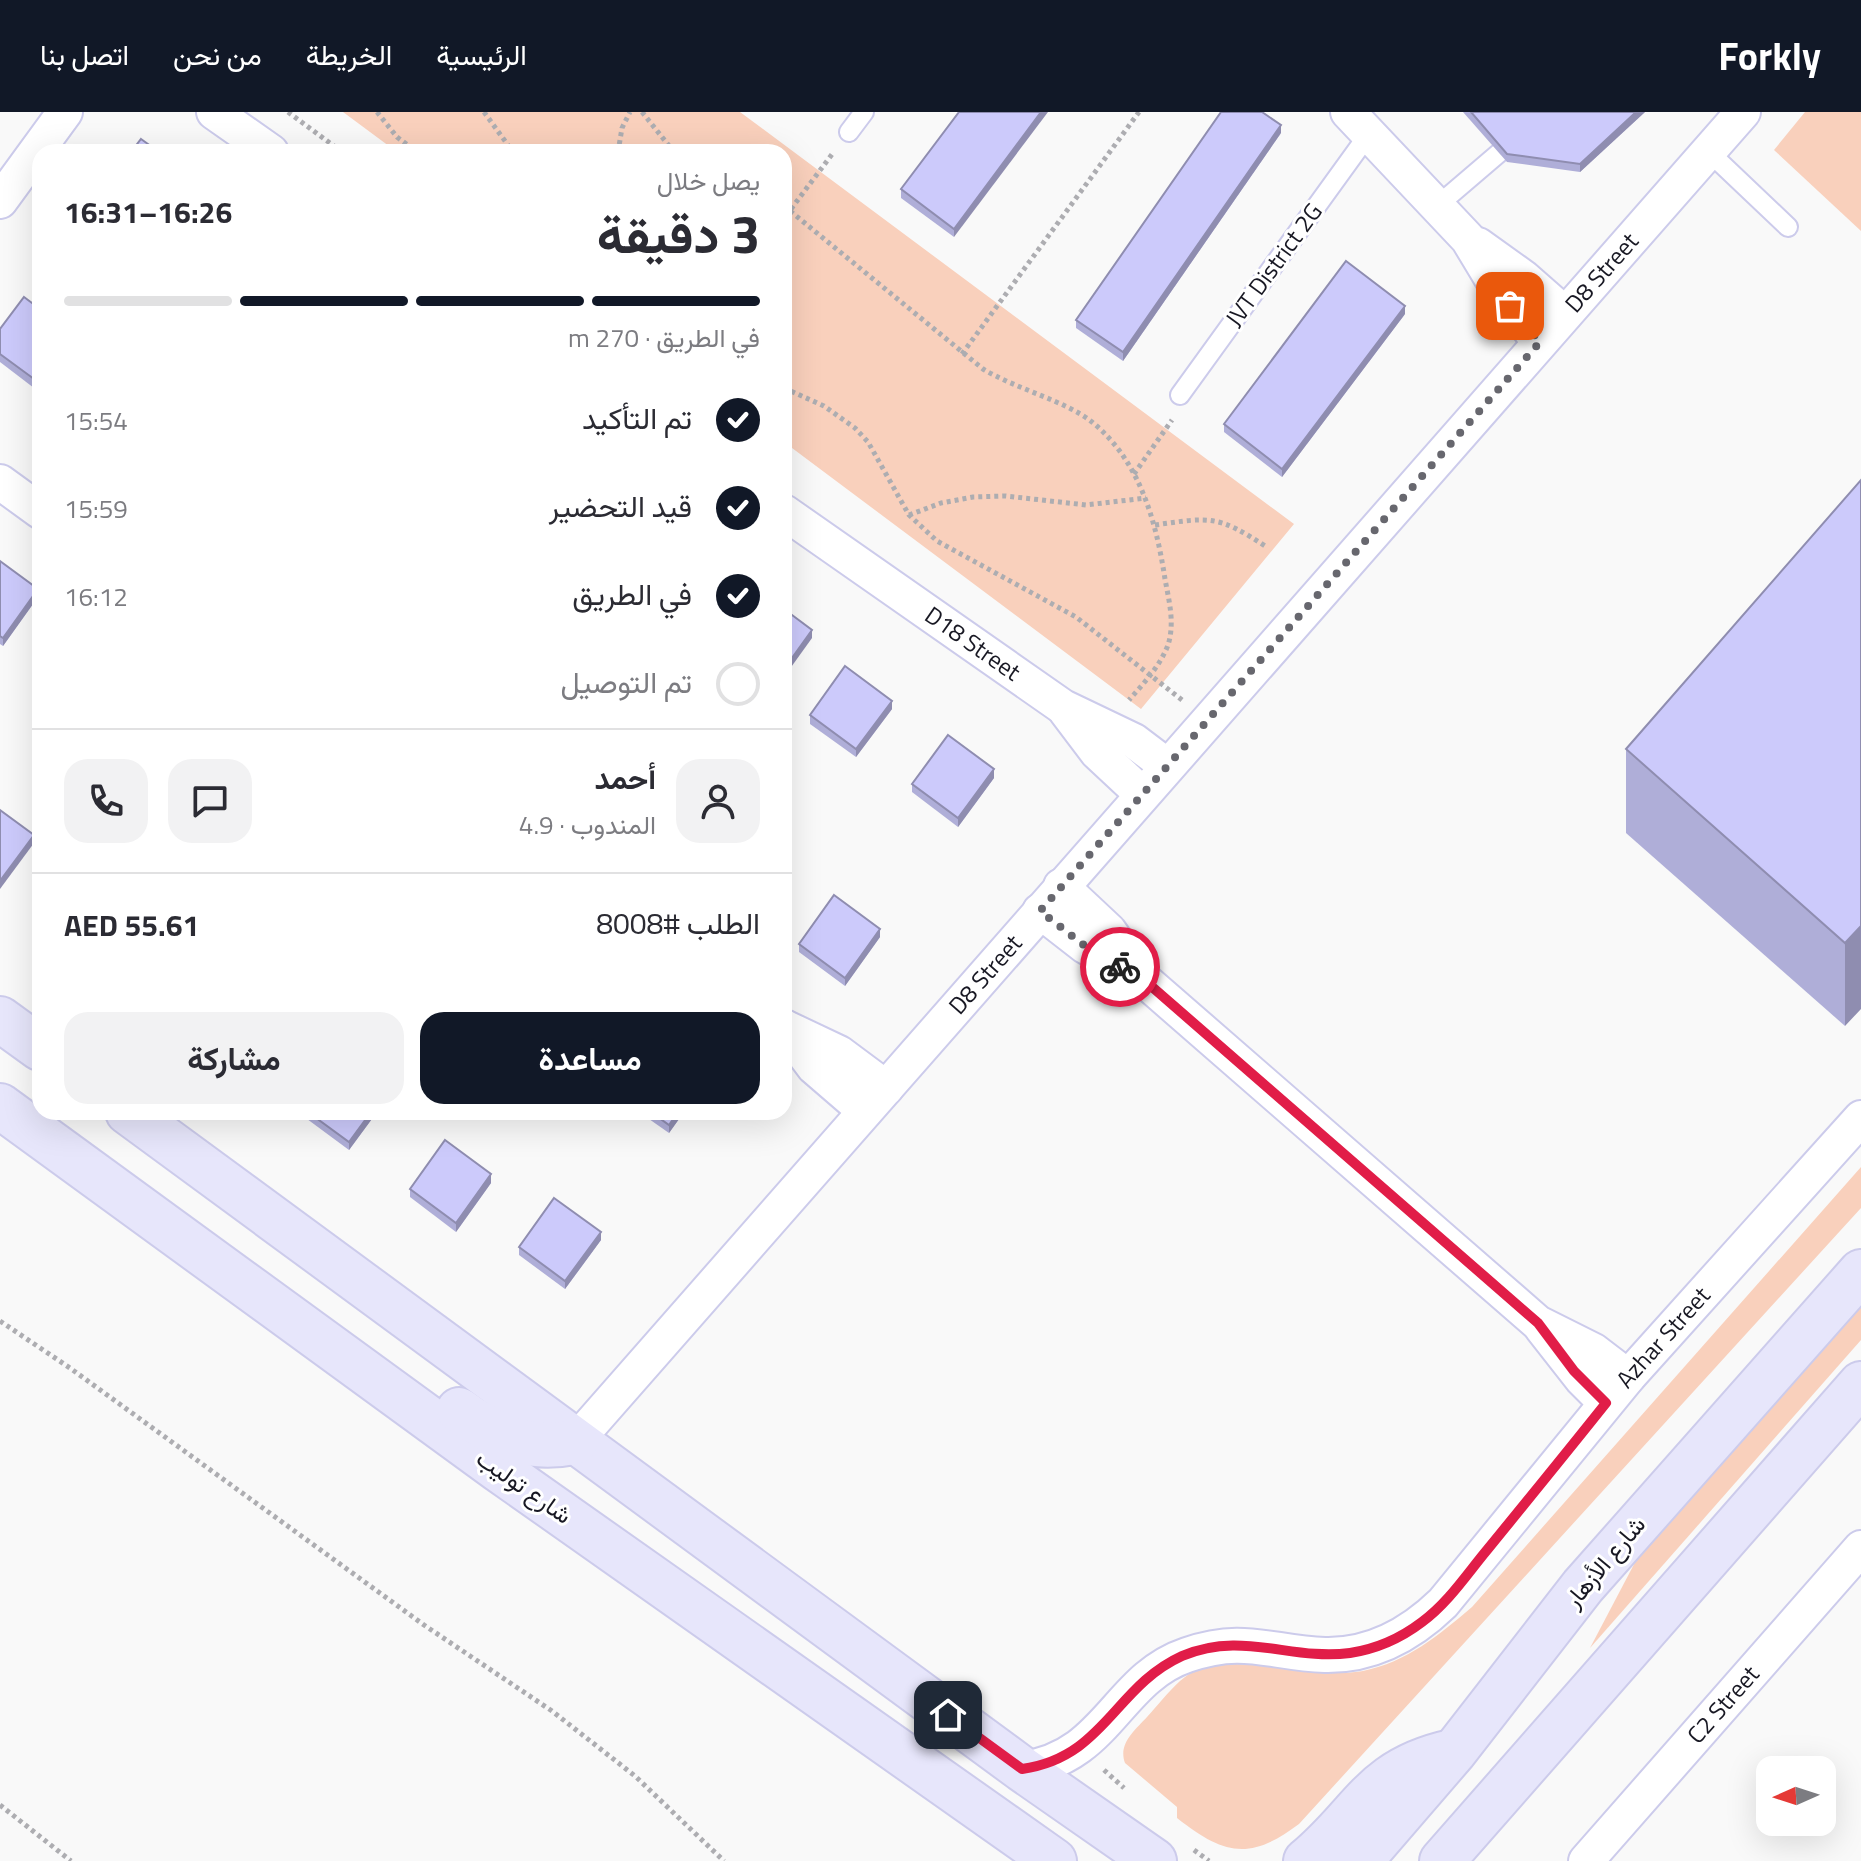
<!DOCTYPE html>
<html lang="ar">
<head>
<meta charset="utf-8">
<style>
	body { margin:0; font-family:"Titillium Web",Vazirmatn,sans-serif; background:#f2f2f3; color:#2b2b33; direction:rtl; height:100vh; display:flex; flex-direction:column; font-size:30px; white-space:nowrap }
	* { box-sizing:border-box; margin:0 }
	p { font-size:26px; color:#7c7c81 }
	.icon { flex:none; width:44px; height:44px; fill:none; stroke:currentColor; stroke-width:2; stroke-linecap:round; stroke-linejoin:round }
	.map { position:relative; flex:1; overflow:hidden; direction:ltr }
	.side { position:absolute; left:32px; top:32px; width:760px; height:976px; display:flex; flex-direction:column; background:#fff; border-radius:24px; box-shadow:0 8px 32px #0002; direction:rtl }
	.side>* { flex:none }
	.needle { width:52px; rotate:267deg }
	.controls { position:absolute; left:1756px; top:1644px; display:grid; gap:16px }
	.controls a { display:grid; place-items:center; width:80px; height:80px; border-radius:16px; background:#fff; box-shadow:0 8px 32px #0002; font-size:40px }
	.pin { position:absolute; display:grid; place-items:center; width:68px; height:68px; color:#fff; margin:-34px; border-radius:16px; box-shadow:0 4px 12px #0006 }
	.courier { position:absolute; display:grid; place-items:center; width:80px; height:80px; margin:-40px; border:6px solid #e11d48; border-radius:50%; background:#fff; color:#222; box-shadow:0 2px 10px #0007 }
	.overview em { font-style:normal; font-weight:700 }
	.overview div { display:flex; flex-direction:column-reverse }
	.overview { display:flex; align-items:center; justify-content:space-between; height:136px; padding:0 32px }
	h1 { font-size:52px; font-weight:700; line-height:60px }
	.bar { display:grid; grid-template-columns:repeat(4,1fr); gap:12px 8px; align-content:center; height:96px; padding:0 32px }
	.bar i { height:10px; border-radius:6px; background:#e1e1e2 }
	.bar .active { background:#111827 }
	.bar p { grid-column:span 4 }
	.line { display:flex; align-items:center; gap:20px; padding:0 32px; border-top:2px solid #e1e1e2 }
	.line div { flex:1 }
	.round { display:grid; place-items:center; flex:none; width:84px; height:84px; border-radius:24px; background:#f2f2f3 }
	ol { padding:0 32px; list-style:none }
	li { display:flex; align-items:center; gap:24px; height:88px }
	li p { margin-inline-start:auto }
	li .icon { padding:8px; border-radius:50%; background:#111827; color:#fff; stroke-width:4 }
	li:last-child { color:#7c7c81 }
	li i { width:44px; height:44px; border:4px solid #e1e1e2; border-radius:50% }
	.primary-button { display:flex; gap:16px; margin-top:auto; padding:16px 32px }
	.primary-button a { flex:1; height:92px; border-radius:24px; background:#111827; color:#fff; font-size:32px; font-weight:700; line-height:92px; text-align:center }
	.primary-button a+a { background:#f2f2f3; color:#2b2b33 }
	header { display:flex; align-items:center; gap:48px; box-sizing:border-box; height:112px; padding:0 40px; background:#111827; color:#fff }
	header strong { font-size:38px }
	nav { display:flex; gap:44px; margin-inline-start:auto; font-size:28px }
	.map>svg:first-child { display:block }
</style>
</head>
<body>
<header>
<strong>Forkly</strong>
<nav><a>الرئيسية</a><a>الخريطة</a><a>من نحن</a><a>اتصل بنا</a></nav>
</header>
<div class="map">
<svg width="1861" height="1749" viewBox="0 0 1861 1749">
	<rect width="100%" height="100%" fill="#f9f9f9"/>
	<g fill="#f9d0bc">
		<path d="M343,0H740L1294,412L1141,597L784,330V40H397Z"/>
		<path d="M1805,0H1861V119L1774,38Z"/>
		<path d="M1861,1055V1096L1299,1712C1250,1749 1224,1743 1177,1706V1695L1125,1651C1118,1632 1134,1619 1147,1605C1157,1594 1168,1580 1180,1569C1231,1525 1305,1570 1363,1559C1407,1550 1439,1523 1472,1495Z"/>
		<path d="M1861,1189V1228L1590,1536L1641,1439Z"/>
	</g>
	<g fill="none" stroke-linecap="round" stroke-linejoin="round">
		<defs>
			<g id="lane">
				<path d="M849,20L864,0"/>
				<path d="M1708,39L1788,115"/>
				<path d="M1437,94L1499,41"/>
				<path d="M1180,283L1368,23"/>
			</g>
			<g id="street">
				<path d="M214,0L271,40"/>
				<path d="M1348,0L1468,127L1503,185L1540,230"/>
				<path d="M0,89L65,0"/>
				<path d="M1478,133L1524,166L1565,202"/>
				<path d="M0,370L40,399"/>
				<path id="s1" d="M784,400L1063,595L1134,629L1167,654"/>
				<path d="M1066,599L1097,640L1142,682"/>
				<path d="M1061,774L1109,819L1138,860"/>
				<path d="M1040,799L1085,834L1143,867L1538,1211L1594,1239L1628,1265"/>
				<path d="M784,915L839,941L886,976"/>
				<path d="M784,915L814,955L865,999"/>
				<path d="M1542,1216L1582,1267L1606,1291"/>
				<path id="s2" d="M575,1330L1743,0"/>
				<path id="s3" d="M1022,1657C1108,1646 1116,1567 1187,1543C1244,1523 1270,1541 1325,1543C1372,1544 1411,1522 1443,1491L1628,1265L1861,1006"/>
				<path id="s4" d="M1586,1749L1861,1436"/>
			</g>
			<g id="secondary">
				<path d="M0,907L40,936"/>
				<path d="M0,994L498,1357L1054,1749"/>
				<path d="M128,1000L1022,1657L1154,1749"/>
				<path d="M459,1298C497,1326 529,1339 575,1330"/>
				<path d="M1306,1749C1363,1702 1370,1658 1452,1640"/>
				<path d="M1360,1749L1454,1640L1583,1474L1861,1160"/>
				<path d="M1442,1749L1861,1272"/>
			</g>
		</defs>
		<use href="#lane" stroke="#cccbeb" stroke-width="22"/>
		<use href="#street" stroke="#cccbeb" stroke-width="38"/>
		<use href="#secondary" stroke="#cccbeb" stroke-width="48"/>
		<g stroke="#adadb1" stroke-width="5" stroke-dasharray="4 4" stroke-linecap="butt">
			<path d="M288,0L342,40"/>
			<path d="M377,0L397,25L417,40"/>
			<path d="M484,0L513,40"/>
			<path d="M642,0L674,40"/>
			<path d="M618,40L622,16L630,0"/>
			<path d="M784,94L983,257C1016,277 1066,289 1092,310C1140,349 1156,409 1165,467C1169,489 1175,511 1168,533C1160,554 1144,571 1129,588"/>
			<path d="M791,97L833,41"/>
			<path d="M962,242L1139,0"/>
			<path d="M784,276L824,294L855,316L868,330L909,403L937,429L1076,505L1182,588"/>
			<path d="M1134,362L1172,308"/>
			<path d="M909,403L941,391L973,385L1006,384L1086,393L1146,386"/>
			<path d="M1155,413C1210,405 1218,403 1265,434"/>
			<path d="M0,1209L70,1256L424,1513L552,1599L635,1664L724,1749"/>
			<path d="M1104,1658L1124,1676"/>
			<path d="M0,1693L71,1749"/>
			<path d="M1194,1738L1209,1749"/>
		</g>
		<use href="#lane" stroke="#fff" stroke-width="18"/>
		<use href="#street" stroke="#fff" stroke-width="34"/>
		<use href="#secondary" stroke="#e7e6fb" stroke-width="44"/>
	</g>
	<g fill="#afaed8">
		<path d="M959,0L954,125L901,86V77Z"/>
		<path d="M1463,0H1645L1580,60L1507,50Z"/>
		<path d="M1281,21L1123,249L1076,216V208Z"/>
		<path d="M40,197V268L34,276L0,250V217Z"/>
		<path d="M1405,202L1282,365L1224,320V312Z"/>
		<path d="M1861,368L1845,914L1626,721V637Z"/>
		<path d="M0,449L38,485L3,534L0,532Z"/>
		<path d="M892,597L856,645L810,612V603Z"/>
		<path d="M994,666L958,715L912,680V672Z"/>
		<path d="M880,825L845,874L799,840V832Z"/>
		<path d="M303,1000H377L349,1038L303,1004Z"/>
		<path d="M639,1000H684L669,1021Z"/>
		<path d="M491,1071L456,1120L410,1085V1077Z"/>
		<path d="M601,1128L565,1177L519,1143V1135Z"/>
	</g>
	<g fill="#8f8db0">
		<path d="M1041,0H1048L954,125V117Z"/>
		<path d="M1636,0H1645L1580,60V52Z"/>
		<path d="M1281,13V21L1123,249V240Z"/>
		<path d="M1405,194V202L1282,365V357Z"/>
		<path d="M40,260V268L34,276V267Z"/>
		<path d="M38,477V485L3,534V526Z"/>
		<path d="M812,518V526L784,565V557Z"/>
		<path d="M892,589V597L856,645V637Z"/>
		<path d="M994,657V666L958,715V706Z"/>
		<path d="M34,723V731L0,777V769Z"/>
		<path d="M1861,814V897L1845,914V831Z"/>
		<path d="M880,817V825L845,874V866Z"/>
		<path d="M371,1000H377L349,1038V1030Z"/>
		<path d="M678,1000H684L669,1021V1013Z"/>
		<path d="M491,1062V1071L456,1120V1111Z"/>
		<path d="M601,1120V1128L565,1177V1169Z"/>
	</g>
	<g fill="#cccafb" stroke="#8f8db0" stroke-width="2">
		<path d="M959,0H1041L954,117L901,77Z"/>
		<path d="M1221,0H1262L1281,13L1123,240L1076,208Z"/>
		<path d="M1471,0H1636L1580,52L1507,42Z"/>
		<path d="M141,27L159,40H131Z"/>
		<path d="M1346,149L1405,194L1282,357L1224,312Z"/>
		<path d="M24,185L40,197V260L34,267L0,242V217Z"/>
		<path d="M1861,368V814L1845,831L1626,637Z"/>
		<path d="M0,449L38,477L3,526L0,524Z"/>
		<path d="M784,497L812,518L784,557Z"/>
		<path d="M845,554L892,589L856,637L810,603Z"/>
		<path d="M948,623L994,657L958,706L912,672Z"/>
		<path d="M0,698L34,723L0,769Z"/>
		<path d="M834,783L880,817L845,866L799,832Z"/>
		<path d="M308,1000H371L349,1030Z"/>
		<path d="M651,1000H678L669,1013Z"/>
		<path d="M445,1028L491,1062L456,1111L410,1077Z"/>
		<path d="M554,1086L601,1120L565,1169L519,1135Z"/>
	</g>
	<g fill="none" stroke-linecap="round" stroke-linejoin="round">
		<path stroke="#67676e" stroke-width="8" stroke-dasharray="0 14.4" d="M1120,855L1085,834L1040,799L1540,230L1510,194"/>
		<path stroke="#e11d48" stroke-width="10" d="M948,1603L1022,1657C1105,1645 1114,1575 1182,1544C1242,1518 1291,1549 1350,1541C1376,1537 1401,1526 1422,1510C1448,1491 1467,1462 1487,1438C1527,1389 1567,1340 1606,1291L1574,1259L1538,1211L1143,867L1120,855"/>
	</g>
	<g text-anchor="middle" stroke-width="6" stroke-linejoin="round" paint-order="stroke">
		<g font-size="24" fill="#181823" stroke="#fff">
			<text transform="translate(1274 153) rotate(-54)" y="8">JVT District 2G</text>
			<text dy="8" stroke="none"><textPath href="#s2" startOffset="1556">D8 Street</textPath></text>
			<text dy="8" stroke="none"><textPath href="#s1" startOffset="230">D18 Street</textPath></text>
			<text dy="8" stroke="none"><textPath href="#s2" startOffset="622">D8 Street</textPath></text>
			<text dy="8" stroke="none"><textPath href="#s3" startOffset="822">Azhar Street</textPath></text>
			<text transform="translate(524 1375) rotate(35)" y="8">شارع توليب</text>
			<text transform="translate(1605 1450) rotate(-50)" y="8">شارع الأزهار</text>
			<text dy="8" stroke="none"><textPath href="#s4" startOffset="208">C2 Street</textPath></text>
		</g>
	</g>
</svg>
<div class="controls">
<a><svg class="needle" viewBox="-14 -14 28 28"><path d="M0-13l5 13h-10z" fill="#e53935"/><path d="M0 13l5-13h-10z" fill="#7c7c81"/></svg></a>
</div>
<div class="pin" style="left:1510px;top:194px;background:#ea580c"><svg class="icon" aria-label="bag" viewBox="0 0 24 24"><path d="M5 8h14l-1 12H6zM9 8a3 3 0 0 1 6 0"/></svg></div>
<div class="pin" style="left:948px;top:1603px;background:#1f2937"><svg class="icon" aria-label="home" viewBox="0 0 24 24"><path d="M3 11l9-7 9 7M6 9v11h12V9"/></svg></div>
<div class="courier" style="left:1120px;top:855px"><svg class="icon" aria-label="bike" viewBox="0 0 24 24"><circle cx="6" cy="16" r="4"/><circle cx="18" cy="16" r="4"/><path d="M6 16l4-8h5l3 8M10 8l3 8H6M13 5h3"/></svg></div>
<section class="side">
<div class="overview"><div><h1>3 دقيقة</h1><p>يصل خلال</p></div><em>16:26–16:31</em></div>
<div class="bar"><i class="active"></i><i class="active"></i><i class="active"></i><i></i><p>في الطريق · 270 m</p></div>
<ol>
<li><svg class="icon" aria-label="check" viewBox="0 0 24 24"><path d="M5 12l5 5 9-10"/></svg>تم التأكيد<p>15:54</p></li>
<li><svg class="icon" aria-label="check" viewBox="0 0 24 24"><path d="M5 12l5 5 9-10"/></svg>قيد التحضير<p>15:59</p></li>
<li><svg class="icon" aria-label="check" viewBox="0 0 24 24"><path d="M5 12l5 5 9-10"/></svg>في الطريق<p>16:12</p></li>
<li><i></i>تم التوصيل</li>
</ol>
<div class="line" style="height:144px"><a class="round"><svg class="icon" aria-label="person" viewBox="0 0 24 24"><circle cx="12" cy="8" r="4"/><path d="M4 21q1-7 8-7t8 7"/></svg></a><div><b>أحمد</b><p>المندوب · 4.9</p></div><a class="round"><svg class="icon" aria-label="chat" viewBox="0 0 24 24"><path d="M4 5h16v11H9l-5 4z"/></svg></a><a class="round"><svg class="icon" aria-label="phone" viewBox="0 0 24 24"><path d="M5 4h4l2 5-3 2q2 4 5 5l2-3 5 2v4C11 20 4 13 5 4z"/></svg></a></div>
<div class="line" style="height:104px"><div>الطلب #8008</div><b>AED 55.61</b></div>
<div class="primary-button"><a>مساعدة</a><a>مشاركة</a></div>
</section>
</div>
</body>
</html>
